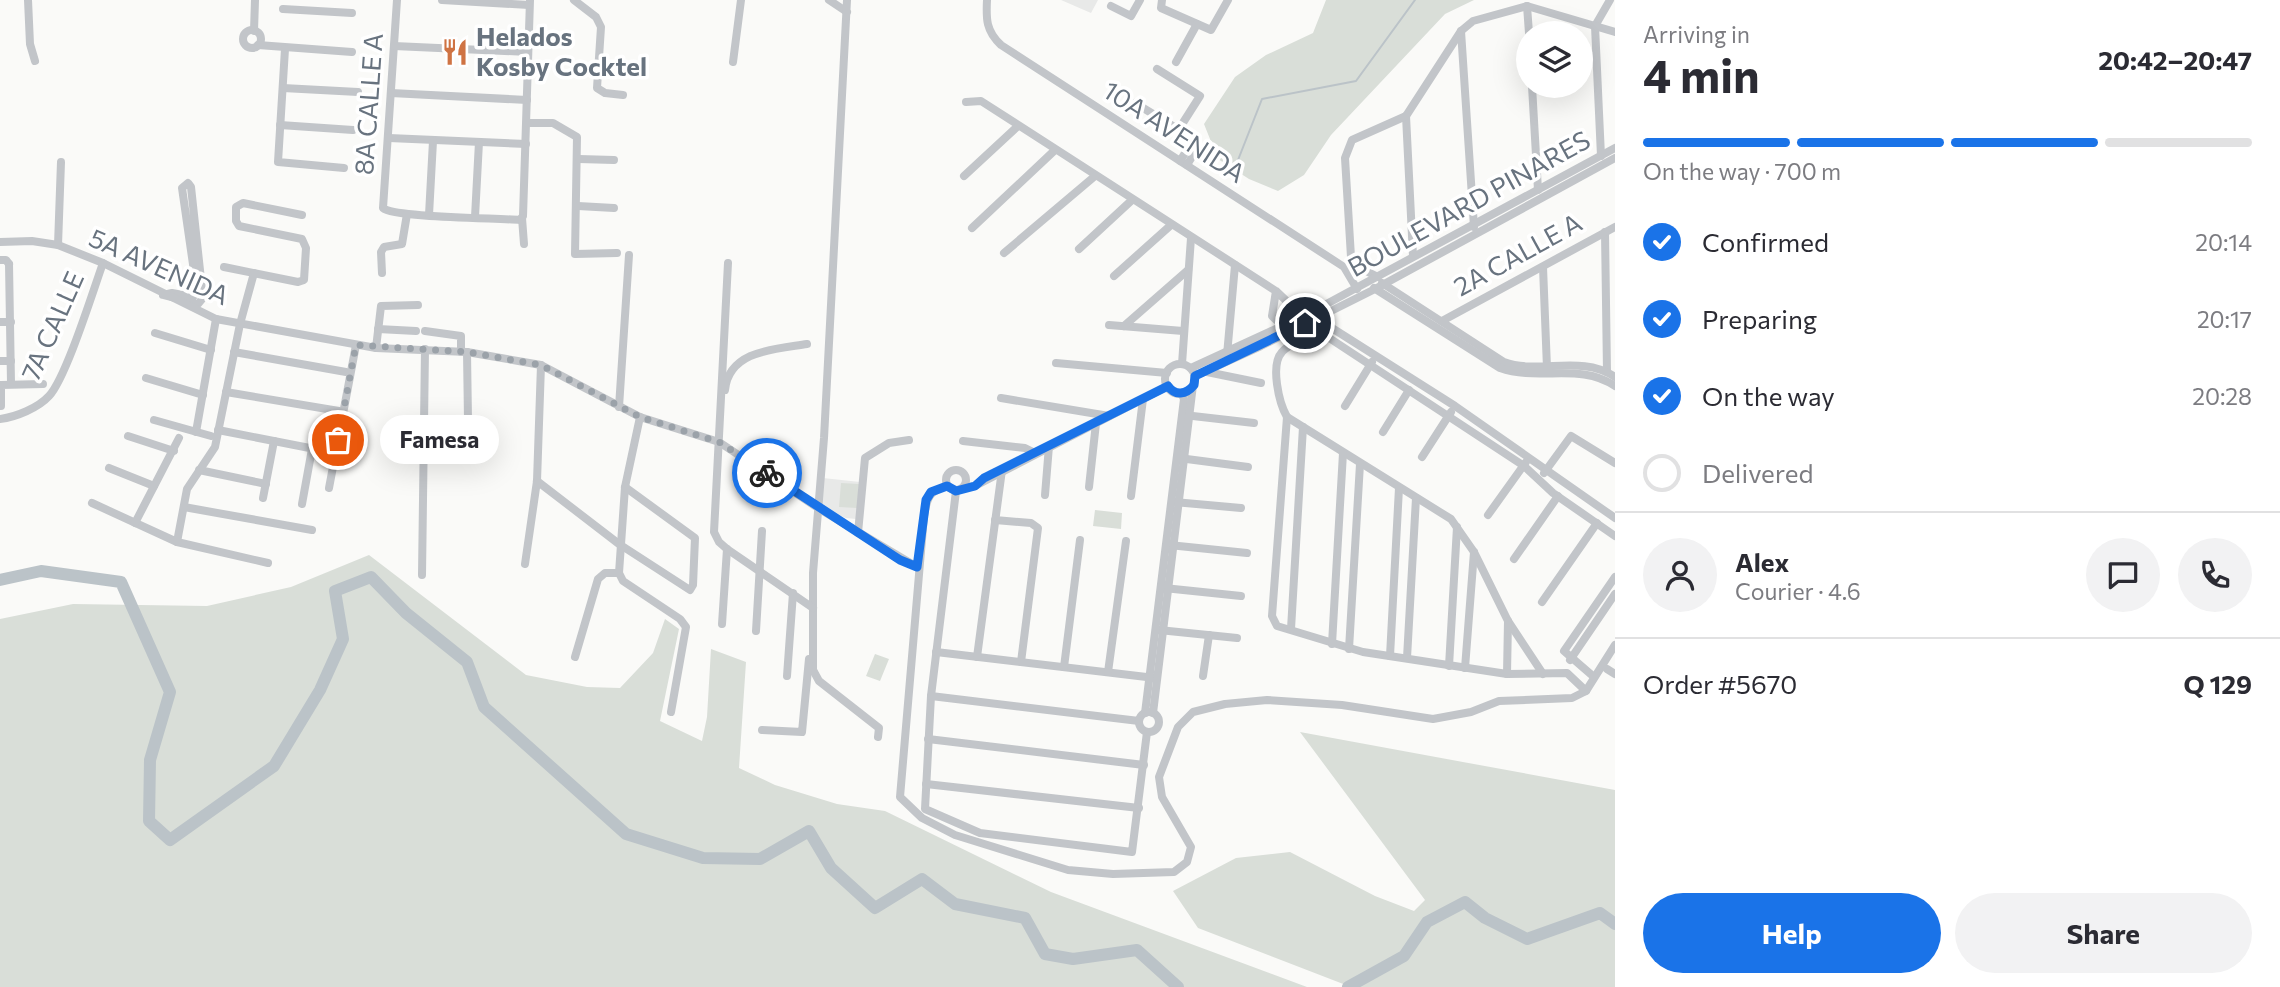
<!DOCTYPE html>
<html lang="en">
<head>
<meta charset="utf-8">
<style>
	body { margin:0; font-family:Commissioner,sans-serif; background:#f2f2f3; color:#2b2b33; height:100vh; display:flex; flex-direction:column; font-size:26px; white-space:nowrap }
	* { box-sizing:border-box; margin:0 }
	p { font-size:23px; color:#7c7c81 }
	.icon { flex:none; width:38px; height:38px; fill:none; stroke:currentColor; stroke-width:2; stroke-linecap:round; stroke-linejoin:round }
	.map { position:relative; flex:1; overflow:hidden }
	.sheet { display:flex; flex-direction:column; background:#fff; width:665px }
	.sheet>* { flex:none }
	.buttons { position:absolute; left:1516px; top:21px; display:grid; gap:14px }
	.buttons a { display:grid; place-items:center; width:77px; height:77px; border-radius:50%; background:#fff; box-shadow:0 7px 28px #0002; font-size:35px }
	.pin { position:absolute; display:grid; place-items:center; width:60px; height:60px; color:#fff; margin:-30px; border:4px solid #fff; border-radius:50%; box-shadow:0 2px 7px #0007 }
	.courier { position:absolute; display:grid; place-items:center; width:70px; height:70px; margin:-35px; border:5px solid #1a73e8; border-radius:50%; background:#fff; color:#222; box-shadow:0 2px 9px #0007 }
	.bubble { position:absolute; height:49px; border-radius:24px; background:#fff; box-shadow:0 7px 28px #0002; font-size:23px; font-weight:700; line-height:49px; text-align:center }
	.overview em { font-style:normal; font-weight:700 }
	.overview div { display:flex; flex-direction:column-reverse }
	.overview { display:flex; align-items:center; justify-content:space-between; height:119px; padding:0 28px }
	h1 { font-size:46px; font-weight:700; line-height:52px }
	.bar { display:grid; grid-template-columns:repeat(4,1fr); gap:10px 7px; align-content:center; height:84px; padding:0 28px }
	.bar i { height:9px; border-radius:5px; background:#e1e1e2 }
	.bar .selected { background:#1a73e8 }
	.bar p { grid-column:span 4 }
	.line { display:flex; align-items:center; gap:18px; padding:0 28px; border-top:2px solid #e1e1e2 }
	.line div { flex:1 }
	.round { display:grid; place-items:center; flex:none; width:74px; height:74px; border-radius:37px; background:#f2f2f3 }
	ol { padding:0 28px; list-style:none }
	li { display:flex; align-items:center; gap:21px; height:77px }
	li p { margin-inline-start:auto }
	li .icon { padding:7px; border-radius:50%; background:#1a73e8; color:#fff; stroke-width:4 }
	li:last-child { color:#7c7c81 }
	li i { width:38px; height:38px; border:4px solid #e1e1e2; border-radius:50% }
	.primary-button { display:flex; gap:14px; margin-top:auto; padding:14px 28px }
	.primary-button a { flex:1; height:80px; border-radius:42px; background:#1a73e8; color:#fff; font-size:28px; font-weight:700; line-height:80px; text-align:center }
	.primary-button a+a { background:#f2f2f3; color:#2b2b33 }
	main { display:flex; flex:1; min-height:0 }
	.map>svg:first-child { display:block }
</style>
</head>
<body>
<main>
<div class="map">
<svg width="1615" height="987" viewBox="0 0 1615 987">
	<rect width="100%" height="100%" fill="#fafaf8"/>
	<g fill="#e8e9e8">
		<path d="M1061,0H1098L1091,13Z"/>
		<path d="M823,478L860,482L856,519L846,518L821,508Z"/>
	</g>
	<g fill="#d9ded8">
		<path d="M1326,0H1474L1445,14L1331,135L1304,175L1278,191L1249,179L1218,159L1204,124L1235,77L1266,55L1313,33Z"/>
		<path d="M841,483L859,484L857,508L839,507Z"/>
		<path d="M1095,510L1122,513L1121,529L1093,526Z"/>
		<path d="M369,555L526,675L587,687L620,688L653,653L665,619L679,629L660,721L702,741L707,717L711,649L746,662L739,768L775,785L837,804L885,811L1051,892L1307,987H0V619L73,604L207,606L291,587Z"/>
		<path d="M875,654L889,659L880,681L866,676Z"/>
		<path d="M1300,732L1615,790V987H1351L1198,928L1173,891L1236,858L1290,852L1375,896L1414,911L1425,900Z"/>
	</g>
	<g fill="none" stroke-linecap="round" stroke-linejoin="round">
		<path stroke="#bbc3c8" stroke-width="2" d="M1238,160L1262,99L1356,81L1415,0"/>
		<g stroke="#bbc3c8" stroke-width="12">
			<path d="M0,580L41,571L121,582L170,692L150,760L149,821L170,840L274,766L320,690L343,639L335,591L371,577L406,613L467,662L484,707L626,834L703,858L760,859L809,831L831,868L875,908L922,879L955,904L1025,918L1045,954L1073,959L1137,950L1178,987"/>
			<path d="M1348,987L1404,956L1427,922L1465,902L1485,918L1527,939L1600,913L1615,924"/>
		</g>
		<g stroke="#c2c5c9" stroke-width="8">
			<path d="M28,0L30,44L35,61"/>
			<path d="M397,0L383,208C394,218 498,218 520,220L523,216L530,0"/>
			<path d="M442,0L529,5"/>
			<path d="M574,0L596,17L601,27L597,88L605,93L623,95"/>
			<path d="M829,0L847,12"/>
			<path d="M847,0L824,438L813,573V670L819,681L879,728L878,737"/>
			<path d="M987,0C986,19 986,31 1001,45L1344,267L1357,289"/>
			<path d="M1162,0L1161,8L1211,30L1228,0"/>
			<path d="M1111,6L1131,16L1140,0"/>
			<path d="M1527,6L1529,33"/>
			<path d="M283,9L352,13"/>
			<circle cx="252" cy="39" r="9"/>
			<path d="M254,31L255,0"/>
			<path d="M1461,31L1474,227"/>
			<path d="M258,45L352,52"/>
			<path d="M394,46L528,52"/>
			<path d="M285,49L278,162L344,168"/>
			<path d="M733,62L741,0"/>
			<path d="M1176,62L1197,24"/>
			<path d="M1157,69L1200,96L1179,129"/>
			<path d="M1532,86L1538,190"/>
			<path d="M283,88L358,92"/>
			<path d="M391,93L527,100"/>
			<path d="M966,102L981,101L1276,291L1295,309L1276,320L1272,316L1276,291"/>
			<path d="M1135,103L1194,139"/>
			<path d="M1406,116L1413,256"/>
			<path d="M527,123H553L577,137L575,254L617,253"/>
			<path d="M280,125L353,130"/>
			<path d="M389,138L526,144"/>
			<path d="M1601,156L1595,26L1610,0"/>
			<path d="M579,159L614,160"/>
			<path d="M1180,161L1194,139"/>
			<path d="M1187,165L1195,152L1194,139"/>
			<path d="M964,176L1018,126"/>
			<path d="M188,183L191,187L203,298L198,304L163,295L172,293L193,297L197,292L182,188Z"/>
			<path d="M578,206L614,208"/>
			<path d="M429,215L433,141"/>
			<path d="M475,217L479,142"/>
			<path d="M522,218L524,244"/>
			<path d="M972,228L1055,150"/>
			<path d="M1605,232L1607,372"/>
			<path d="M0,242L32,241L58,245L103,263L216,319L376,348L467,352L541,365L640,417L719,442L818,508L917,567"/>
			<path d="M58,245L61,162"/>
			<path d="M1079,249L1132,200"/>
			<path d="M1004,253L1095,176"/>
			<path d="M0,260H6L9,264"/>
			<path d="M728,263L714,532L719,542L727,549L813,608"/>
			<path d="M9,264L11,383"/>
			<path d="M224,267L298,282L304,280L306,248L302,239L239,226L236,221V207L243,203L302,215"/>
			<path d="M1543,267L1547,368"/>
			<path d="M382,273L381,252L384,247L402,244L407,214"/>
			<path d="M1114,276L1171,225"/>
			<path d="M1378,277L1356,266L1351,257L1345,158L1352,140L1406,116L1461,31L1473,21L1527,6L1615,32"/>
			<path d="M1382,283L1504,362C1540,375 1581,354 1615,377"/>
			<path d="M1374,288L1500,368C1539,382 1580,362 1615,386"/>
			<path d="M1321,313L1324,323L1455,406L1615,518"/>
			<path d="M1309,317L1317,330L1524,466L1553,493L1615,536"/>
			<path d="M1300,318L1305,323L1304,335C1298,342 1288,345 1282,352C1270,365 1279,403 1287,417L1451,519L1474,552L1508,621L1543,674"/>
			<path d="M1442,321L1615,227"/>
			<path d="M0,322H11"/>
			<path d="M1109,325L1183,331"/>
			<path d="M1124,326L1188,270"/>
			<path d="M378,329L416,331"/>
			<path d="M425,331L461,336V352"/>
			<path d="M155,333L211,350"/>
			<path d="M376,348L381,306L418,305"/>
			<path d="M234,352L346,372"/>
			<path d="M467,352L468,420"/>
			<path d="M1227,355L1235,265"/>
			<path d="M0,361H11"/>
			<path d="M1056,363L1167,373"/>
			<path d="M1182,364L1191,238"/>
			<circle cx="1180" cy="379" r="15"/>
			<path d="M1191,368L1308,314L1615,148"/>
			<path d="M1207,372L1261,383"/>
			<path d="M1195,376L1261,346L1375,289L1615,158"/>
			<path d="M146,378L203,395"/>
			<path d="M725,390C729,350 776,349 807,344"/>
			<path d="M226,392L339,411"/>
			<path d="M1001,398L1109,416"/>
			<path d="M1,406V385L43,384"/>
			<path d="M1345,406L1372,362"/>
			<path d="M619,407L629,255"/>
			<path d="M1184,415L1254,423"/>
			<path d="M640,417L625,487L619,573L623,581L680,619L686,627L671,712"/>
			<path d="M1287,417L1272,616L1277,626L1363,652L1507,674L1567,673L1586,691"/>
			<path d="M0,419C16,417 38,408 49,396C66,378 93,291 103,263"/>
			<path d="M154,420L211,436"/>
			<path d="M218,430L330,452"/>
			<path d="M196,432L216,319"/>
			<path d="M1383,432L1409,390"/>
			<path d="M128,436L174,451"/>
			<path d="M963,441L1025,448L1035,453"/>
			<path d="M1422,457L1451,412"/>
			<path d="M1179,458L1248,467"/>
			<path d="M109,468L154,486"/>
			<circle cx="956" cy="480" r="10"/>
			<path d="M199,470L266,484"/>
			<path d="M1544,473L1571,436L1615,463"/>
			<path d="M537,481L619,544L690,590L693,585L695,538L625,487"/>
			<path d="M947,486C929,491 927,498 924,516L900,797L922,818L955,835L1068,870L1113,874L1174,872L1187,862L1191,847L1162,797L1159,777L1178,727L1193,712L1225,704L1267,700L1342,705L1433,719L1471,712L1499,701L1572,698L1586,691L1615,645"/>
			<path d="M1089,487L1096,423"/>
			<path d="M329,488L356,345"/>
			<path d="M963,488L975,486L1168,386"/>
			<path d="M956,491L931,696L925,809L980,833L1132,852L1147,732"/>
			<path d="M1045,495L1049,446"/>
			<path d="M1131,496L1143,399"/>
			<path d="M263,498L274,441"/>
			<path d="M1174,502L1241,508"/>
			<path d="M92,503L177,542L268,563"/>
			<path d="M302,504L312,449"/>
			<path d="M184,507L312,530"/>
			<path d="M1488,515L1526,462"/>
			<path d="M995,520L1031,523L1038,528L1021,662"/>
			<path d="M135,523L179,438"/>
			<path d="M858,533L865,458L889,443L909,440"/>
			<path d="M177,542L187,489L215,447L240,324L254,273"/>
			<path d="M1169,545L1247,553"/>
			<path d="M1514,559L1558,496"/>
			<path d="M525,564L537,481L541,365"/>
			<path d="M422,575L425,349"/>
			<path d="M1164,588L1241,596"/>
			<path d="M1542,602L1597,523"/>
			<path d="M722,624L727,549"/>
			<path d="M1291,629L1303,427"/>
			<path d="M1159,630L1237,638"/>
			<path d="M756,631L762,531"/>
			<path d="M1332,644L1343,453"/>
			<path d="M1349,649L1360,464"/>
			<path d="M936,652L1155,678"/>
			<path d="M1390,656L1399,488"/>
			<path d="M575,657L598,579L605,573H619"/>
			<path d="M977,657L1002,470"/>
			<path d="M1407,658L1416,498"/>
			<path d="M1570,660L1615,594"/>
			<path d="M1449,666L1457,527"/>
			<path d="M1064,667L1080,540"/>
			<path d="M1465,668L1474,552"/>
			<path d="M1607,669L1615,674"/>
			<path d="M1108,672L1126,541"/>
			<path d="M1507,674L1508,621"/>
			<path d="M787,676L793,593"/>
			<path d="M1203,676L1209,635"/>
			<path d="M1594,677L1564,651L1615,577"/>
			<path d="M931,696L1139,721"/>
			<circle cx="1149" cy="722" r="10"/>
			<path d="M1145,713L1184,399L1181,393"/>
			<path d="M1153,713L1193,385"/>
			<path d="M762,730L802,732L809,659"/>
			<path d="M928,739L1144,765"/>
			<path d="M926,784L1139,808"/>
		</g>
	</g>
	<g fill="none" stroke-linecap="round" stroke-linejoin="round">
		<path stroke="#9ba2a9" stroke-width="7" stroke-dasharray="0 12.6" d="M338,440L356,345L467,352L541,365L640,417L719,442L767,473"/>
		<path stroke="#1a73e8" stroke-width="9" d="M767,473L900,560L917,567L926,500L931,492L947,486L956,491L975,486L984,478L1168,386C1175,396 1186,395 1194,385L1195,376L1305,323"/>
	</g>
	<defs>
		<symbol id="restaurant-bare" viewBox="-9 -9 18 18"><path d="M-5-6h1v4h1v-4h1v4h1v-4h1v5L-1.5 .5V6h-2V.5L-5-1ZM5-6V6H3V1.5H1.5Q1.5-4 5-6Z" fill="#cf7343" stroke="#fff" stroke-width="2.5" paint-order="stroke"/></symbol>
	</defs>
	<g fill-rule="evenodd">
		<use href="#restaurant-bare" x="436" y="33" width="38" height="38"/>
	</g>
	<g text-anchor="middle" stroke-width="7" stroke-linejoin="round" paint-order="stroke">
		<g font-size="26" font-weight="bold" fill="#68737f" stroke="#fff" text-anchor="start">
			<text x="476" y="46">Helados<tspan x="476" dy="30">Kosby Cocktel</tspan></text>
		</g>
		<g font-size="26" fill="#68737f" stroke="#fff">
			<text transform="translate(369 104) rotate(-86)" y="9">8A CALLE A</text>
			<text transform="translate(1174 132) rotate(33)" y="9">10A AVENIDA</text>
			<text transform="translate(1469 204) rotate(-29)" y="9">BOULEVARD PINARES</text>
			<text transform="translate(1518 255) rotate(-29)" y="9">2A CALLE A</text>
			<text transform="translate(159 267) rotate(24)" y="9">5A AVENIDA</text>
			<text transform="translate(53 326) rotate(-66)" y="9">7A CALLE</text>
		</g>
	</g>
</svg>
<div class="buttons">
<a><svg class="icon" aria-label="layers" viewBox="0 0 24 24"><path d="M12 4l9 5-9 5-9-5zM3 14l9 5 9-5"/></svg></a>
</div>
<div class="pin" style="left:338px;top:440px;background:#ea580c"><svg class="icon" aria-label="bag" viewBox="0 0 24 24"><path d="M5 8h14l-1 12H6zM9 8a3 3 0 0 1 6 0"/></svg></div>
<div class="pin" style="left:1305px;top:323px;background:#1f2937"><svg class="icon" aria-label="home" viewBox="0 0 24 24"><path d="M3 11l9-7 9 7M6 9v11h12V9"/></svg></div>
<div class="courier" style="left:767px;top:473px"><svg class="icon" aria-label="bike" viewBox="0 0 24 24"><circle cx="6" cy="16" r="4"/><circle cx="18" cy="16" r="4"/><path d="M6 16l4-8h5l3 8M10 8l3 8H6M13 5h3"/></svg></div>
<div class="bubble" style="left:380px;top:415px;width:119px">Famesa</div>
</div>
<section class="sheet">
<div class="overview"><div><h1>4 min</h1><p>Arriving in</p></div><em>20:42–20:47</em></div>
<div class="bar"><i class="selected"></i><i class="selected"></i><i class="selected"></i><i></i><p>On the way · 700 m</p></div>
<ol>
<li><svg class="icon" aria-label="check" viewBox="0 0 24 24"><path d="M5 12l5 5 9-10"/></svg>Confirmed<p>20:14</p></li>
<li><svg class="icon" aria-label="check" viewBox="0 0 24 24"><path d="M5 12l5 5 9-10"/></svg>Preparing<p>20:17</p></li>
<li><svg class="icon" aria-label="check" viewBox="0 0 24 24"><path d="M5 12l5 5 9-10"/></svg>On the way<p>20:28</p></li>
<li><i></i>Delivered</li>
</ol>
<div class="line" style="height:126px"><a class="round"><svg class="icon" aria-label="person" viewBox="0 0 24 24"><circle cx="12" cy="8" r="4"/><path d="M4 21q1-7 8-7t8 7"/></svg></a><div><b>Alex</b><p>Courier · 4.6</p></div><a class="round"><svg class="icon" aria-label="chat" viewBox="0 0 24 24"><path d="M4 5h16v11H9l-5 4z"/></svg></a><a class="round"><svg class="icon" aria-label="phone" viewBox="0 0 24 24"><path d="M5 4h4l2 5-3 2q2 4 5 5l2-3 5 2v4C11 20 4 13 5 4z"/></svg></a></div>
<div class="line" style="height:91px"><div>Order #5670</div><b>Q 129</b></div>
<div class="primary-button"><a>Help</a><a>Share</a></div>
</section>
</main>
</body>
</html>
